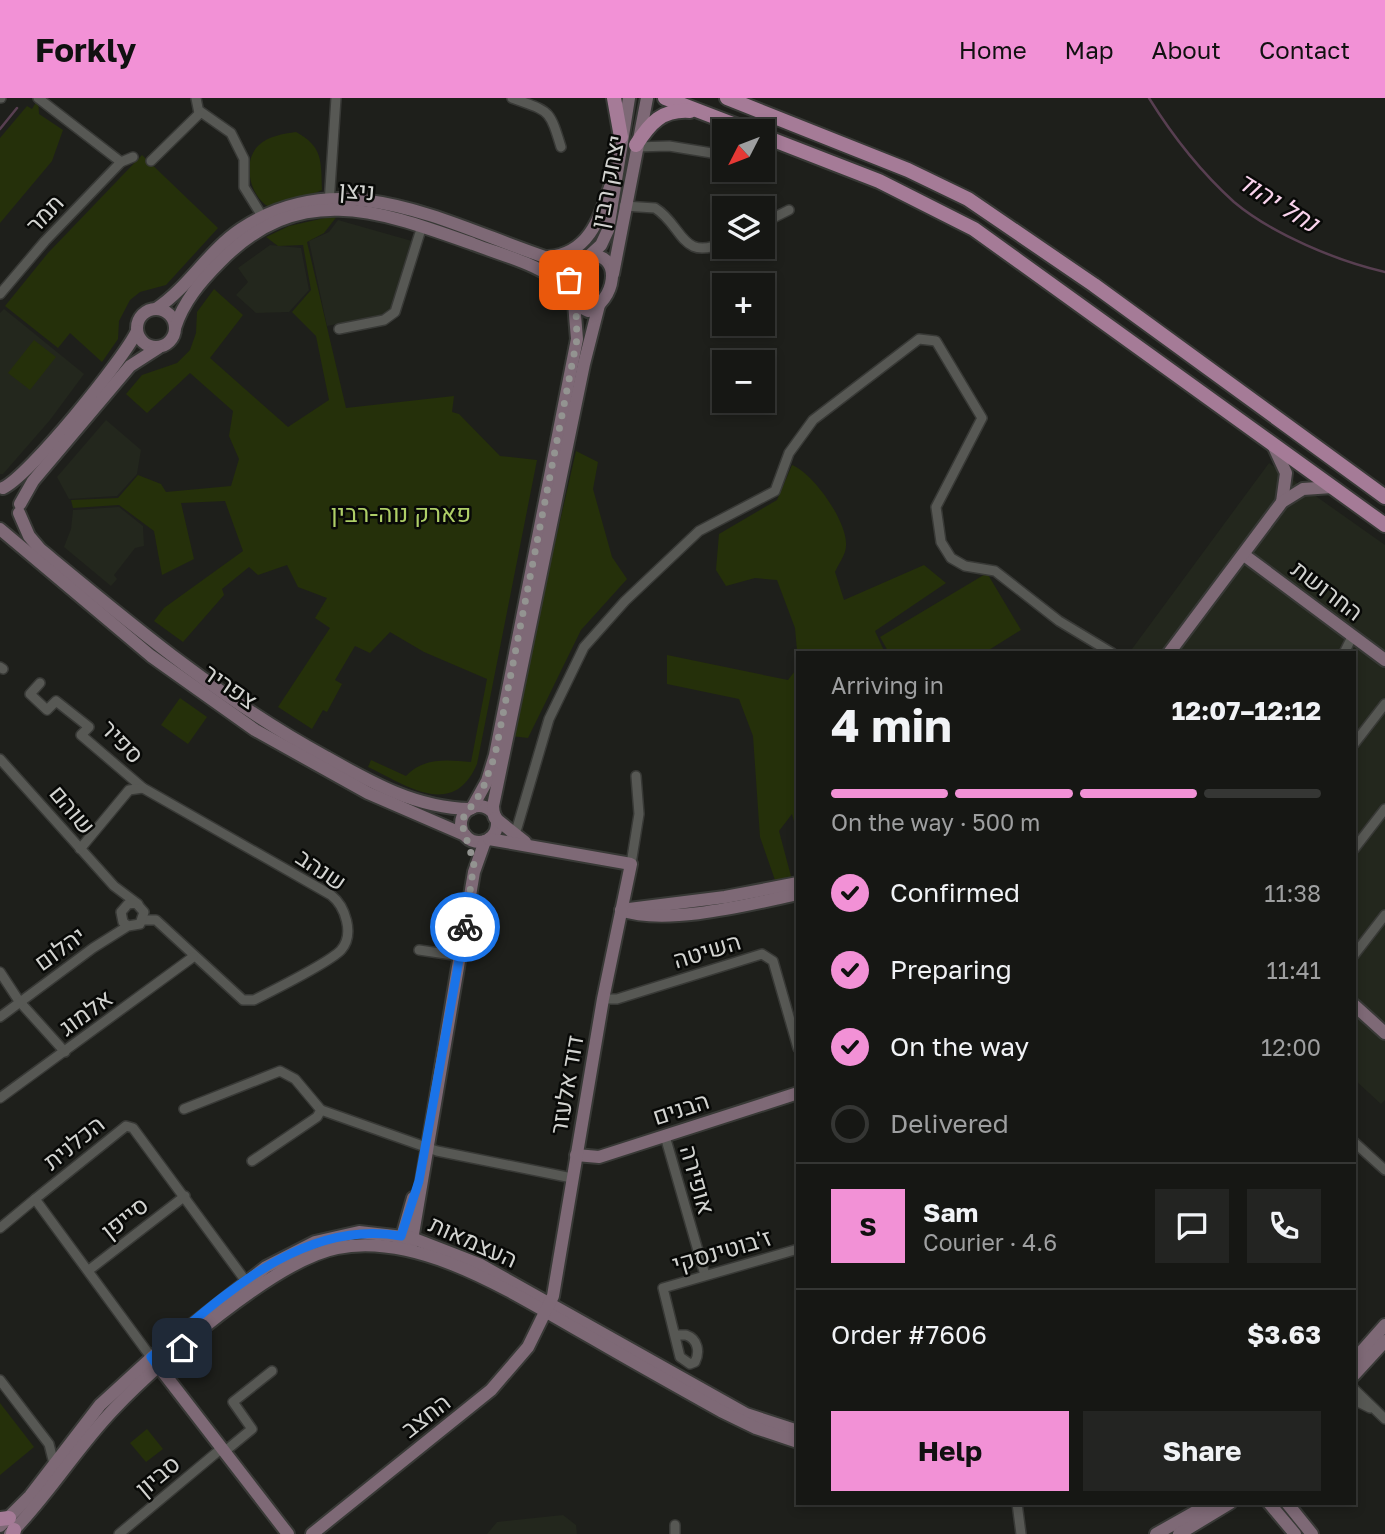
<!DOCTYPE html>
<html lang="en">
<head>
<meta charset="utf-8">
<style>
	body { margin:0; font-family:"Golos Text",Heebo,sans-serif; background:#232422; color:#f1f3f6; height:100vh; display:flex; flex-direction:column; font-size:26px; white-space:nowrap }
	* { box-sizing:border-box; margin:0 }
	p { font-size:23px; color:#9e9fa0 }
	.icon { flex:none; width:38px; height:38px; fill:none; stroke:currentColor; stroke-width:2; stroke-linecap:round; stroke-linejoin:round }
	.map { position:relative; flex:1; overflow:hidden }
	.panel { position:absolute; left:796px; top:553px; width:560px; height:854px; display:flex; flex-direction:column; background:#161714; border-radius:0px; box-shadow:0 4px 10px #0003,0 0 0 2px #353634 }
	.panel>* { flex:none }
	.needle { width:46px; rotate:228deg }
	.tools { position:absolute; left:712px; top:21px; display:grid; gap:14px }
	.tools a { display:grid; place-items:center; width:63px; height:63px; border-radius:0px; background:#161714; box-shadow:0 4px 10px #0003,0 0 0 2px #353634; font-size:35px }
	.pin { position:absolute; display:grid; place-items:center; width:60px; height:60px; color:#fff; margin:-30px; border-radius:14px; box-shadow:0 4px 10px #0006 }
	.courier { position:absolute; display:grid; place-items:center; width:70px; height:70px; margin:-35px; border:5px solid #1a73e8; border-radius:50%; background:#fff; color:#222; box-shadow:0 2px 9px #0007 }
	.summary em { font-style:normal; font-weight:700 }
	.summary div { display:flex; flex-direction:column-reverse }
	.summary { display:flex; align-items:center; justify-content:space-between; height:119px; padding:0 35px }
	h1 { font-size:46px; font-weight:700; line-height:52px }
	.bar { display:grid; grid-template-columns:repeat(4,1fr); gap:10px 7px; align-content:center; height:84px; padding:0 35px }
	.bar i { height:9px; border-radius:5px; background:#353634 }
	.bar .current { background:#f291d6 }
	.bar p { grid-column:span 4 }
	.line { display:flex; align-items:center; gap:18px; padding:0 35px; border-top:2px solid #353634 }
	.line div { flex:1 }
	.round { display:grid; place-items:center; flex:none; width:74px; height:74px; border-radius:0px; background:#232422 }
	ol { padding:0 35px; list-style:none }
	li { display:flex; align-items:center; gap:21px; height:77px }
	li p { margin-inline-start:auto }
	li .icon { padding:7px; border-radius:50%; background:#f291d6; color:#111; stroke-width:4 }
	li:last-child { color:#9e9fa0 }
	li i { width:38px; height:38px; border:4px solid #353634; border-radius:50% }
	.button { display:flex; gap:14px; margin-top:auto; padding:14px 35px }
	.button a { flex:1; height:80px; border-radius:0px; background:#f291d6; color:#111; font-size:28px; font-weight:700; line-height:80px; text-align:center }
	.button a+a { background:#232422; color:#f1f3f6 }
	header { display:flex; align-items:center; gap:42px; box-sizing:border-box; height:98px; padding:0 35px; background:#f291d6; color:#111 }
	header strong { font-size:33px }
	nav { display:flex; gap:38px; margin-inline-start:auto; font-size:24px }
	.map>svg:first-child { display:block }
</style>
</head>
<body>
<header>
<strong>Forkly</strong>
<nav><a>Home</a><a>Map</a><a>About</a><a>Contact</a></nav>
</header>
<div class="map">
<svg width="1385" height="1436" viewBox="0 0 1385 1436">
	<rect width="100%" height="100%" fill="#1e1f1b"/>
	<g fill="#23271d">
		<path d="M338,122L412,143L393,210L384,217L327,228L309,143L329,134Z"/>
		<path d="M270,147L301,150L309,192L289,214L256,215L236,197L248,184L238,170Z"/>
		<path d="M4,211L84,276L50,322L3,376H0V215Z"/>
		<path d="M106,322L141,352L137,376L117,398L69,401L57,379Z"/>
		<path d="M1269,365L1385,447V1002L1381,1006L1355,982L1354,555H1129Z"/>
		<path d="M119,409L143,428L144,448L135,450L114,477L117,481L111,488L64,449L71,431L73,412Z"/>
		<path d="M563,1417L576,1427L577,1436H487L497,1424Z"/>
	</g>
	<g fill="#25300a">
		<path d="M38,1L39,16L63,32L52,63L0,125V40L27,8L32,11Z"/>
		<path d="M296,34C323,49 321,62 322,92L294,105L271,110C250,101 241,63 259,47C268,38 283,36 296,34Z"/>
		<path d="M142,57L218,130L166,187L140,194L130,202L119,223L118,241L102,264L70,235L58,250L5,208L48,155Z"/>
		<path d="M338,117L324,135L307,144L346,310L454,298L452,314L459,316L500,358L537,362L477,666C453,722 406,687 368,669L371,662L406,678C424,659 447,662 471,664L487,581L424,554L390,534L370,555L355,548L335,582L342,586L327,614L323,612L312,631L278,609L330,530L315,520L327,500L298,489L287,467L258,477L249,469L222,491L224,497L183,544L154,523L164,510L243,453L225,403L181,405L194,461L162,477L154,433L119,407L73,410L71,402L118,400L138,377L161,386L166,394L231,388L239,361L229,338L233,313L190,275L147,315L126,296L142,277L177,265L190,252L196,235L197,214L214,191L243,217L210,260L288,329L329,302L316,238L292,214L311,192L303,147L278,148L266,139L289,128Z"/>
		<path d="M34,242L56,259L30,292L8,275Z"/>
		<path d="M576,353L598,364L593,391L612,459L627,481L581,532L528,640L511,638Z"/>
		<path d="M792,367C813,375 848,424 846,448C846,456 838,467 835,474L844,502L924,467L946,485L875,533L885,555H798V563L795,530L777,482L755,480L726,488L716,472L719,436L777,402Z"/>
		<path d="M987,475L1021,532L984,555H889L880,539Z"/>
		<path d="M667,557L788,582L798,569V738L792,716L779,733L792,782L776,785L760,739L753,638L739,601L667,586Z"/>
		<path d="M180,600L207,619L188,646L161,627Z"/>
		<path d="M0,1305L34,1349L0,1377Z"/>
		<path d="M147,1331L163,1351L146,1364L130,1345Z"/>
	</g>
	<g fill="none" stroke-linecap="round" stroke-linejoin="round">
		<g stroke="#583f51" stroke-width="2.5">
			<path d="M1149,0C1172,37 1201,74 1234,104C1272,136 1337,163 1385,174"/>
			<path d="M0,31L17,10"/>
		</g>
		<defs>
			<g id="street">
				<path d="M0,0H1"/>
				<path d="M38,0L121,64L133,59"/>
				<path d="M196,0L199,15"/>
				<path d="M512,0C550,14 549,10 561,49"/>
				<path d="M636,49L669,48L724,57"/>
				<path d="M151,63L201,14L231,35L244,61V89L262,118"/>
				<path d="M329,106L336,0"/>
				<path d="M624,108L655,110C683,127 681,165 724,144"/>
				<path d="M763,125L789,112"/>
				<path d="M0,196L45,143L121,64"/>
				<path d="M339,231L384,222L395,214L422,128"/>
				<path d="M1344,555L1352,539"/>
				<path d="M0,569L3,571"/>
				<path d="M40,585L30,596L47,612L56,603L89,629L81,637L143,690L331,797C345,808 355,836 341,852C330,864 272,893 254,902H243L156,822H143"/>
				<path d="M1354,646L1385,606"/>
				<path d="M0,661L114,788L138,806"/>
				<path d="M511,739L517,730L549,621L584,549L625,503L699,433L775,393L789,355L813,322L919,241L936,243L982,320L936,409L941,444L951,460L965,468L995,473L1059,523L1112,555"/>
				<path d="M80,751L129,692L143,690"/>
				<path d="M1354,751L1385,711"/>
				<path d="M631,766L639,716L636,678"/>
				<path d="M419,852L460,858"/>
				<path d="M1354,857L1385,817"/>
				<path d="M0,874L19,903L65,954"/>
				<path d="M603,901H617L762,856L773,863L798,950"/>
				<path d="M0,919L93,850L128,828L140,826L144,814L136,805L128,806L121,814L123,824L128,828"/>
				<path d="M0,1000L193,859"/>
				<path d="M184,1011L280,973L295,981L321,1012L317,1019L252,1063"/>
				<path d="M321,1012L437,1053L572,1080"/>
				<path d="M665,1038L705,1177"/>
				<path d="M1354,1044L1385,1072"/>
				<path d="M0,1130L35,1101"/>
				<path d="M89,1172L185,1098"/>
				<path d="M675,1237H686C698,1241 700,1254 695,1264L690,1266L680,1259L663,1190L798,1151"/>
				<path d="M151,1259L35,1101L126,1028L133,1030L248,1186"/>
				<path d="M0,1282L49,1346L54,1366"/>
				<path d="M1354,1291L1385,1321"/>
				<path d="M1354,1302L1370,1310"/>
				<path d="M224,1354L252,1331L233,1304L272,1273"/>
				<path d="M1017,1405L1021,1436"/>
				<path d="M119,1436L222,1350"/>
				<path d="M675,1436V1427"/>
			</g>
			<g id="secondary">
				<path d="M589,158L601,147L608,132L629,0"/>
				<path d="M589,158C625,155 614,205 588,213L576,207C563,189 568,166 589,158Z"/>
				<path d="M548,159C588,156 599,122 610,89"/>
				<path d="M613,176L647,0"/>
				<circle cx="156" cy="230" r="19"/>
				<path d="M156,211C189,189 208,153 241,131C347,61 454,131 560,164H578"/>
				<path d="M175,230C183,204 201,183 220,164C300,82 380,113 473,146C507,159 543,167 569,192"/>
				<path d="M1273,347L1286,375L1282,404"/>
				<path d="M3,390C29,378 124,261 137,233"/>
				<path d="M20,406L33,383L130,268L158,250"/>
				<path d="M19,415L29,438L40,451C132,527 221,602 326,659C372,685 416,710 470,711"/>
				<path d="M0,431L151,558L255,632L368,695L465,737"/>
				<path d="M1244,457L1385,562"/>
				<path d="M1169,555L1282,404L1303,391L1332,389"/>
				<circle cx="479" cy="726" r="18"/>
				<path d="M472,710L487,683L495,657L577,241L574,205"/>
				<path d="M494,718L493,708L584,266L599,207"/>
				<path d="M495,720L525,744"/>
				<path d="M629,811L725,799L798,785"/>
				<path d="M621,812C666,828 751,806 798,796"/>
				<path d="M1354,907L1385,935"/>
				<path d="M576,1057L599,1059L798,995"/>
				<path d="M400,1146L413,1100"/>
				<path d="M411,1148L474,774L485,743"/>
				<path d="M1354,1262L1385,1227"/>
				<path d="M156,1265L288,1436"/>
				<path d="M1354,1277L1385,1243"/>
				<path d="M1269,1405L1295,1436"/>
				<path d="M1287,1405L1312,1436"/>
				<path d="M0,1428L30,1398L100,1307L159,1253L266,1169L315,1144L359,1134L412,1140L479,1166L746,1316L798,1333"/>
				<path d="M10,1436C49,1397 77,1349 115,1310C160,1263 275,1162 337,1150C423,1133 520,1200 592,1240C635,1265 678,1289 721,1313L756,1330L798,1344"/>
				<path d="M312,1436L491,1292L528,1249L553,1198L603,901L631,766L489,741"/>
				<path d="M1156,1436L1211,1405"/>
				<path d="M1179,1436L1230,1405"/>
			</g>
			<g id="primary">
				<path d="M614,0L621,39"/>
				<path d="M665,0L751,33"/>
				<path d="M727,0L908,72L968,101L1094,187L1385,399"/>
				<path d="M763,38L879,83L974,131L1385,427"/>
				<path d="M636,47C650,25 662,11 690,13"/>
				<path d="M0,1421L9,1420"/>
				<path d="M13,1436L14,1432"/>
			</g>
		</defs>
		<use href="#street" stroke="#383936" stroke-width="12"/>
		<use href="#secondary" stroke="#383936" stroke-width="16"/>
		<use href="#primary" stroke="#383936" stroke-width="18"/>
		<use href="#street" stroke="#575854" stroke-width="9"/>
		<use href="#secondary" stroke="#7e6976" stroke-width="12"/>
		<use href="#primary" stroke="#a57b97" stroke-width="14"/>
	</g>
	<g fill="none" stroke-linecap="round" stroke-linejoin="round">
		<path stroke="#939491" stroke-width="7" stroke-dasharray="0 12.6" d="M465,829L474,765L461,723L482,693L495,657L577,241L576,212L569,195V182"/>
		<path stroke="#1a73e8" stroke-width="9" d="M182,1250L159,1270L151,1259C221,1200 302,1120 401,1138L419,1083L465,829"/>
	</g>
	<g text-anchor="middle" stroke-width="5" stroke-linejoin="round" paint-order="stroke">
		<g font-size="24" fill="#d2d3d0" stroke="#080907">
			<text transform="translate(608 84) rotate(-79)" y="8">יצחק רבין</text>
			<text transform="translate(357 93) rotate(4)" y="8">ניצן</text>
			<text transform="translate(45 116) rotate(-47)" y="8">תמר</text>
			<text transform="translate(1327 493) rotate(37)" y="8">החרושת</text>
			<text transform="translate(230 589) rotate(35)" y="8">צפריר</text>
			<text transform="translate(122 644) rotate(46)" y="8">ספיר</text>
			<text transform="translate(72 712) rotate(50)" y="8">שוהם</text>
			<text transform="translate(321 772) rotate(34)" y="8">שנהב</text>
			<text transform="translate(60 851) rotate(-36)" y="8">יהלום</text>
			<text transform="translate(707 853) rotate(-17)" y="8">השיטה</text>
			<text transform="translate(86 915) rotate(-36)" y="8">אלמוג</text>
			<text transform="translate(567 987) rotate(-80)" y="8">דוד אלעזר</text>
			<text transform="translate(681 1011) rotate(-18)" y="8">הבנים</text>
			<text transform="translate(74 1045) rotate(-39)" y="8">הכלנית</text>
			<text transform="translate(697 1082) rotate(74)" y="8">אופירה</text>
			<text transform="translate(125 1120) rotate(-38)" y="8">סייפן</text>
			<text transform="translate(473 1144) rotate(24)" y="8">העצמאות</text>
			<text transform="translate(722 1153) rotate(-16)" y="8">ז'בוטינסקי</text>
			<text transform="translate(426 1318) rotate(-38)" y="8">החצב</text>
			<text transform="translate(158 1378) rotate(-40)" y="8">סביון</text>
		</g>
		<g font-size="24" fill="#aece67" stroke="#080907">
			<text x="401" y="424">פארק נוה-רבין</text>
		</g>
		<g font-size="26" font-style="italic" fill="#f9d3ec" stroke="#080907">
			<text transform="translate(1278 104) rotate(32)" y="9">נחל יהוד</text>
		</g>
	</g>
</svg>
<div class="tools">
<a><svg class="needle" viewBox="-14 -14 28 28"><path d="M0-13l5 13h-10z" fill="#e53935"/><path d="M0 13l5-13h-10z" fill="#9e9fa0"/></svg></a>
<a><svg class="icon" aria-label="layers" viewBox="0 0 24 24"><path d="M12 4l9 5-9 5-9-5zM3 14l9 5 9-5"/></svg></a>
<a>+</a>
<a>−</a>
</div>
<div class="pin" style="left:569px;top:182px;background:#ea580c"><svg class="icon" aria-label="bag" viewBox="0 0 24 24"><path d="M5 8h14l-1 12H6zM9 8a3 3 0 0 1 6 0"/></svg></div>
<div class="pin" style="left:182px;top:1250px;background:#1f2937"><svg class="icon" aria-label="home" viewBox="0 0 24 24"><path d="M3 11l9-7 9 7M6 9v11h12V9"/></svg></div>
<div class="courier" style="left:465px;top:829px"><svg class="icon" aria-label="bike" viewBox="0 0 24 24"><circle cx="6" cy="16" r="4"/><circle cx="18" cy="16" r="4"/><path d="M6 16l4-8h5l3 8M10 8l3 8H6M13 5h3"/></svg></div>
<section class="panel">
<div class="summary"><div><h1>4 min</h1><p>Arriving in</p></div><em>12:07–12:12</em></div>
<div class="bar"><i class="current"></i><i class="current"></i><i class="current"></i><i></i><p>On the way · 500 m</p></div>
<ol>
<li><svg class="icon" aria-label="check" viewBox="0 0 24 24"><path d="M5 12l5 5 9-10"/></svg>Confirmed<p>11:38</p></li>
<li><svg class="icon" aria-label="check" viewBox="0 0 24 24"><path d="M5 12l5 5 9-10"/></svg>Preparing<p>11:41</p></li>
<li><svg class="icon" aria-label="check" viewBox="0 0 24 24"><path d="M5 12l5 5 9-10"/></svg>On the way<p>12:00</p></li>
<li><i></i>Delivered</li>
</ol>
<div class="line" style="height:126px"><b class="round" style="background:#f291d6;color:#111">S</b><div><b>Sam</b><p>Courier · 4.6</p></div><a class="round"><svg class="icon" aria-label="chat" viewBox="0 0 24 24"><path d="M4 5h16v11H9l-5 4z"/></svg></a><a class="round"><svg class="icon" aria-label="phone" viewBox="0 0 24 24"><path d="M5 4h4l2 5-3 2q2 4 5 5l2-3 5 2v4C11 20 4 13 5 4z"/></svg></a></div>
<div class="line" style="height:91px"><div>Order #7606</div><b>$3.63</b></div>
<div class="button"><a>Help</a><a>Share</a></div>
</section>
</div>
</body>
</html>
